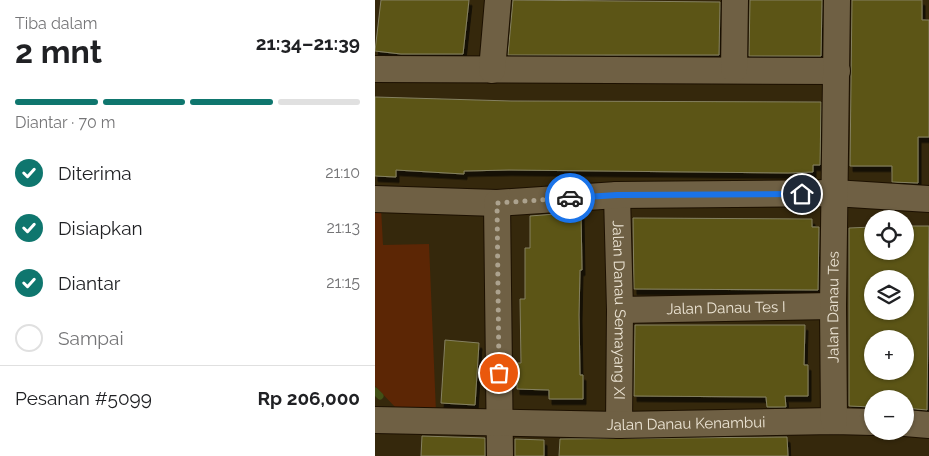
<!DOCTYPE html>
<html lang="id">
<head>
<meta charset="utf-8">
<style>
	body { margin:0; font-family:Raleway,sans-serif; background:#f2f2f2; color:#202124; height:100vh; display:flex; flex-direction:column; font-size:19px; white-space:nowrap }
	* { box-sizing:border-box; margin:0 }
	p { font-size:16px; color:#757577 }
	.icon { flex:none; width:28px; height:28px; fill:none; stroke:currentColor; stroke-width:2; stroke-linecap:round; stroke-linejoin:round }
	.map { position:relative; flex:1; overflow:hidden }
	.details { display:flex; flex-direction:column; background:#fff; width:375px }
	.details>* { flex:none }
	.controls { position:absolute; left:489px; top:210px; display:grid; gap:10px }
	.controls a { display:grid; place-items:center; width:50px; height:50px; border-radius:50%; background:#fff; box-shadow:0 1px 4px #0004; font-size:25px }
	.pin { position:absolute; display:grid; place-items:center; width:42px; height:42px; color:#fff; margin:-21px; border:2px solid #fff; border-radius:50%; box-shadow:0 1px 5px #0007 }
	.courier { position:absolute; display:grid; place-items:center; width:50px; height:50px; margin:-25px; border:4px solid #1a73e8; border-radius:50%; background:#fff; color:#222; box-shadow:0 1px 6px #0007 }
	.overview em { font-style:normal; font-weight:700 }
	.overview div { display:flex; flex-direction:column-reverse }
	.overview { display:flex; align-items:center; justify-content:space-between; height:85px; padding:0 15px }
	h1 { font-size:32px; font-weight:700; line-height:38px }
	.bar { display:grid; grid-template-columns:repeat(4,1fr); gap:8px 5px; align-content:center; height:60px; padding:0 15px }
	.bar i { height:6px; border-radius:4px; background:#e0e0e0 }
	.bar .selected { background:#0f766e }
	.bar p { grid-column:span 4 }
	.line { display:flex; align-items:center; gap:12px; padding:0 15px; border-top:1px solid #e0e0e0 }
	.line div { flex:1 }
	ol { padding:0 15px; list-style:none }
	li { display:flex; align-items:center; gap:15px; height:55px }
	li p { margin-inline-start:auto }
	li .icon { padding:5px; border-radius:50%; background:#0f766e; color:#fff; stroke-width:4 }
	li:last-child { color:#757577 }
	li i { width:28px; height:28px; border:2px solid #e0e0e0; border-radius:50% }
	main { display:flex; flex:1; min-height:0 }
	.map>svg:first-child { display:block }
</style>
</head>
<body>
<main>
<section class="details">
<div class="overview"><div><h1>2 mnt</h1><p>Tiba dalam</p></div><em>21:34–21:39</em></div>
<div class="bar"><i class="selected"></i><i class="selected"></i><i class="selected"></i><i></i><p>Diantar · 70 m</p></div>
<ol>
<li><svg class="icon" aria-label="check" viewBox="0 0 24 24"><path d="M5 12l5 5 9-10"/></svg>Diterima<p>21:10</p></li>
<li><svg class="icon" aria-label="check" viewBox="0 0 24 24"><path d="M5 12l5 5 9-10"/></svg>Disiapkan<p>21:13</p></li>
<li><svg class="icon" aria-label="check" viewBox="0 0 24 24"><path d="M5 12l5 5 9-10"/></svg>Diantar<p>21:15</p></li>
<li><i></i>Sampai</li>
</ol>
<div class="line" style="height:65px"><div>Pesanan #5099</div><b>Rp 206,000</b></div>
</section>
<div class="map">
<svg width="554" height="456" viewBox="0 0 554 456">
	<defs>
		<filter id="shadow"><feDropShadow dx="3" dy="5.5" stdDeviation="0" flood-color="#0009"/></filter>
	</defs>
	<rect width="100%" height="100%" fill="#35280c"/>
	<path fill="#5c2605" d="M0,208H6L8,245L54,244L61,412L22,409L0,386Z"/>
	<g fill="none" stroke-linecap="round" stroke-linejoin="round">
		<path stroke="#425016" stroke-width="7" d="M0,391L5,396"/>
	</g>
	<g fill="#5b5415" stroke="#858161" fill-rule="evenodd" filter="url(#shadow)">
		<path d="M6,0H94L88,54H26L0,51Z"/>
		<path d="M138,0L345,2L344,55H133Z"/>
		<path d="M375,0H447L446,56H374Z"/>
		<path d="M477,0H547V20H554V137H543V183L517,182V166H475Z"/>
		<path d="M0,97L136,101L446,102L445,165H438V172L413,173L134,170L89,171V174L21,170V177L0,176Z"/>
		<path d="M206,212L207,270H205L204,315L205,375H208V399H174V390L142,389V363H146L145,299H150V248H155V216Z"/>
		<path d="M258,218L437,219V227H444L443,290L259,289Z"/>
		<path d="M530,226H554L552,410L530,408V399H498V407L474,406V228L498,227V251H530ZM498,279H530V311H498ZM498,339H530V371H498Z"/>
		<path d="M260,325H430L429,365H433V396H410L411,407H392L391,397L259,396Z"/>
		<path d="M70,340L104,343L100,405L66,403Z"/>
		<path d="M47,436L110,438V456H46Z"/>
		<path d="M412,437L413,456H184L185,439Z"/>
		<path d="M140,439L169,440V456H140Z"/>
	</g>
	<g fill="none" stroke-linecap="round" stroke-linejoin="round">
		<defs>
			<g id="minor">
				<path d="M0,69L462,71"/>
				<path d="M359,69L360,0"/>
				<path d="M117,70L123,0"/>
				<path id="s1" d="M242,195L245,310L244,425"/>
				<path d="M0,199L122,203L242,195L459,193L554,199"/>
				<path d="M122,203L125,456"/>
				<path id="s2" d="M245,310L458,306"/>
				<path id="s3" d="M0,420L244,425L459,421L498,422"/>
				<path id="s4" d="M459,421L458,306L462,0"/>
				<path d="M530,423L554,425"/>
			</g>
		</defs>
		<use href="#minor" stroke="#1c1000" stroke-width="28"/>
		<use href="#minor" stroke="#6f6044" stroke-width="26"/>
	</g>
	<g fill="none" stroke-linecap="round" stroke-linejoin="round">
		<path stroke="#aca28e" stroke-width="5" stroke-dasharray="0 9" d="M124,373L122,203L195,198"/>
		<path stroke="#1a73e8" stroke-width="6" d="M195,198L242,195L427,194"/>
	</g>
	<g text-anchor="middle" stroke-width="4" stroke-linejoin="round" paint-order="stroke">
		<g font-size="15" fill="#ece4d4" stroke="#35280c">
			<text dy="5" stroke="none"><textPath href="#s4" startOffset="114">Jalan Danau Tes</textPath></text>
			<text dy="5" stroke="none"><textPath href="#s2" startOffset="106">Jalan Danau Tes I</textPath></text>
			<text dy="5" stroke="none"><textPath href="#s1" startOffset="115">Jalan Danau Semayang XI</textPath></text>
			<text dy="5" stroke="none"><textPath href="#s3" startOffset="311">Jalan Danau Kenambui</textPath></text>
		</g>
	</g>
</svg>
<div class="controls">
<a><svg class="icon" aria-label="locate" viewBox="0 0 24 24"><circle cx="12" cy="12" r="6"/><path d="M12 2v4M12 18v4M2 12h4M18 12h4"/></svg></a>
<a><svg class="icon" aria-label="layers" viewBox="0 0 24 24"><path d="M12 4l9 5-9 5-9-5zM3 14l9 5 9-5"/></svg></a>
<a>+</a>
<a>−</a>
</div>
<div class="pin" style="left:124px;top:373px;background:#ea580c"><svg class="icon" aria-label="bag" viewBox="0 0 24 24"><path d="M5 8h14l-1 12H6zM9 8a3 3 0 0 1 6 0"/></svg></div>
<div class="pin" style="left:427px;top:194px;background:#1f2937"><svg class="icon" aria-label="home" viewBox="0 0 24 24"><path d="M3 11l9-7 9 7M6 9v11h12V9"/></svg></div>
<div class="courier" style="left:195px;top:198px"><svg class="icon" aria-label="car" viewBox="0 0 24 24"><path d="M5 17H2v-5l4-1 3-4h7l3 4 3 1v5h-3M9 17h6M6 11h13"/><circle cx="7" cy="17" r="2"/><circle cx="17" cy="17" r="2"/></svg></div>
</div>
</main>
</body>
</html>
